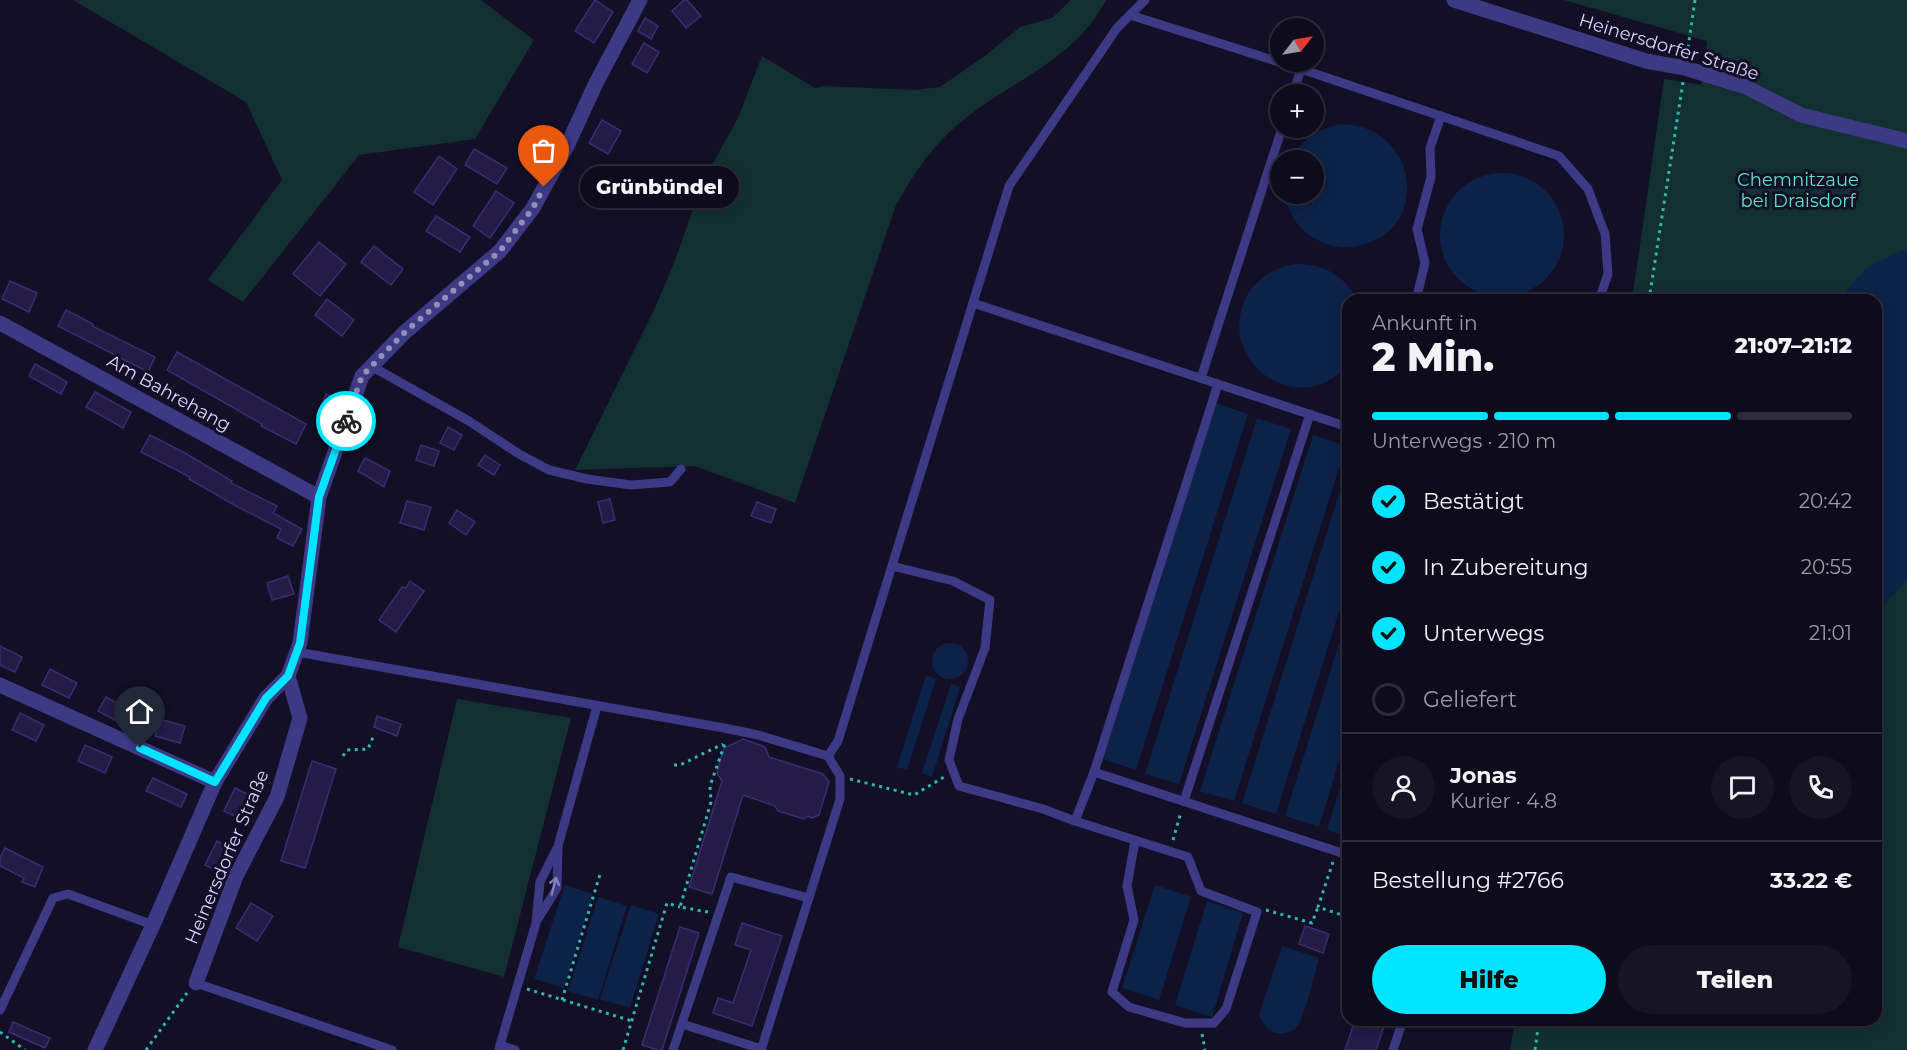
<!DOCTYPE html>
<html lang="de">
<head>
<meta charset="utf-8">
<style>
	body { margin:0; font-family:Montserrat,sans-serif; background:#171425; color:#f1f3f6; height:100vh; display:flex; flex-direction:column; font-size:22px; white-space:nowrap }
	* { box-sizing:border-box; margin:0 }
	p { font-size:20px; color:#9b9ba3 }
	.icon { flex:none; width:33px; height:33px; fill:none; stroke:currentColor; stroke-width:2; stroke-linecap:round; stroke-linejoin:round }
	.map { position:relative; flex:1; overflow:hidden }
	.sheet { position:absolute; left:1342px; top:294px; width:540px; height:732px; display:flex; flex-direction:column; background:#0e0b1c; border-radius:18px; box-shadow:0 3px 15px #0003,0 0 0 2px #2e2b3b }
	.sheet>* { flex:none }
	.needle { width:39px; rotate:59deg }
	.fabs { position:absolute; left:1270px; top:18px; display:grid; gap:12px }
	.fabs a { display:grid; place-items:center; width:54px; height:54px; border-radius:50%; background:#0e0b1c; box-shadow:0 3px 15px #0003,0 0 0 2px #2e2b3b; font-size:30px }
	.pin { position:absolute; display:grid; place-items:center; width:51px; height:51px; color:#fff; margin:-62px -26px; border-radius:50% 50% 50% 0; rotate:-45deg; box-shadow:0 0 6px #0007 }
	.pin .icon { rotate:45deg }
	.courier { position:absolute; display:grid; place-items:center; width:60px; height:60px; margin:-30px; border:4px solid #00e5ff; border-radius:50%; background:#fff; color:#222; box-shadow:0 2px 8px #0007 }
	.bubble { position:absolute; height:42px; border-radius:21px; background:#0e0b1c; box-shadow:0 3px 15px #0003,0 0 0 2px #2e2b3b; font-size:20px; font-weight:800; line-height:42px; text-align:center }
	.head em { font-style:normal; font-weight:800 }
	.head div { display:flex; flex-direction:column-reverse }
	.head { display:flex; align-items:center; justify-content:space-between; height:102px; padding:0 30px }
	h1 { font-size:39px; font-weight:800; line-height:45px }
	.bar { display:grid; grid-template-columns:repeat(4,1fr); gap:9px 6px; align-content:center; height:72px; padding:0 30px }
	.bar i { height:8px; border-radius:4px; background:#2e2b3b }
	.bar .active { background:#00e5ff }
	.bar p { grid-column:span 4 }
	.line { display:flex; align-items:center; gap:15px; padding:0 30px; border-top:2px solid #2e2b3b }
	.line div { flex:1 }
	.round { display:grid; place-items:center; flex:none; width:63px; height:63px; border-radius:32px; background:#171425 }
	ol { padding:0 30px; list-style:none }
	li { display:flex; align-items:center; gap:18px; height:66px }
	li p { margin-inline-start:auto }
	li .icon { padding:6px; border-radius:50%; background:#00e5ff; color:#111; stroke-width:4 }
	li:last-child { color:#9b9ba3 }
	li i { width:33px; height:33px; border:3px solid #2e2b3b; border-radius:50% }
	.cta { display:flex; gap:12px; margin-top:auto; padding:12px 30px }
	.cta a { flex:1; height:69px; border-radius:36px; background:#00e5ff; color:#111; font-size:24px; font-weight:800; line-height:69px; text-align:center }
	.cta a+a { background:#171425; color:#f1f3f6 }
	.map>svg:first-child { display:block }
</style>
</head>
<body>
<div class="map">
<svg width="1907" height="1050" viewBox="0 0 1907 1050">
	<rect width="100%" height="100%" fill="#130f26"/>
	<g fill="#12302f">
		<path d="M73,0H481L534,40L475,139L359,155L243,302L208,280L282,180L246,102Z"/>
		<path d="M1071,0H1106C1077,57 1015,80 967,117C935,142 916,170 896,205L795,503L695,466L575,470L654,310L674,263L703,181L738,118L762,56L815,88L823,86L916,90L940,87L986,55L1020,27L1052,18Z"/>
		<path d="M1564,0H1907V1050H1510L1515,1020H1876V300H1632L1664,79L1701,85L1707,41Z"/>
		<path d="M457,699L571,718L504,977L398,947Z"/>
	</g>
	<g fill="#0c2248">
		<path d="M1340,124C1418,124 1432,228 1362,245C1345,250 1329,247 1314,238C1298,229 1287,212 1285,194H1314V160H1289C1302,140 1316,129 1340,124Z"/>
		<circle cx="1502" cy="235" r="62"/>
		<path d="M1903,250L1907,252V580L1877,613L1876,300H1838L1867,267Z"/>
		<path d="M1295,264C1322,263 1345,275 1357,300H1348V365C1297,423 1210,358 1249,292C1260,276 1277,267 1295,264Z"/>
		<path d="M1215,403L1248,414L1136,770L1103,759Z"/>
		<path d="M1257,418L1291,429L1179,784L1145,774Z"/>
		<path d="M1313,435L1346,446L1234,801L1200,791Z"/>
		<path d="M1348,465V583L1276,814L1242,803Z"/>
		<path d="M1348,615V733L1319,827L1285,816Z"/>
		<circle cx="950" cy="661" r="18"/>
		<path d="M926,675L936,679L907,770L897,767Z"/>
		<path d="M951,684L960,687L932,777L922,773Z"/>
		<path d="M1348,760V837L1327,830Z"/>
		<path d="M565,885L593,894L564,988L534,979Z"/>
		<path d="M1155,885L1191,897L1159,1000L1122,988Z"/>
		<path d="M598,897L627,906L598,1000L568,991Z"/>
		<path d="M1207,901L1243,913L1212,1017L1175,1005Z"/>
		<path d="M631,905L659,914L630,1008L600,999Z"/>
		<path d="M1282,946L1319,958C1315,972 1304,1022 1295,1029C1291,1032 1282,1034 1277,1033C1266,1031 1263,1023 1259,1014Z"/>
	</g>
	<g fill="#241b47" stroke="#3b2d73" stroke-width="1.5">
		<path d="M595,0L613,12L594,43L575,31Z"/>
		<path d="M684,0H687L701,16L686,28L672,11Z"/>
		<path d="M645,18L658,26L651,39L638,31Z"/>
		<path d="M644,43L659,52L647,73L632,64Z"/>
		<path d="M602,120L621,131L608,154L589,143Z"/>
		<path d="M474,149L507,168L497,184L465,165Z"/>
		<path d="M439,156L457,169L433,205L414,192Z"/>
		<path d="M496,191L514,203L490,238L473,226Z"/>
		<path d="M436,216L470,237L460,252L426,231Z"/>
		<path d="M319,242L346,264L320,296L293,274Z"/>
		<path d="M374,246L403,269L391,285L361,262Z"/>
		<path d="M10,281L37,293L29,312L2,299Z"/>
		<path d="M327,299L354,320L342,336L315,315Z"/>
		<path d="M66,310L93,324L92,326L155,357L148,372L58,326Z"/>
		<path d="M177,352L306,424L296,444L261,426L262,424L167,370Z"/>
		<path d="M35,364L67,382L61,394L29,376Z"/>
		<path d="M95,392L131,412L123,428L86,407Z"/>
		<path d="M326,394L343,400L337,417L320,411Z"/>
		<path d="M448,427L462,435L454,450L440,443Z"/>
		<path d="M150,435L185,453L232,481L231,483L277,506L273,513L302,529L293,546L277,538L281,529L236,506L189,479L190,477L141,452Z"/>
		<path d="M421,445L439,451L434,466L416,460Z"/>
		<path d="M485,455L500,465L494,475L478,465Z"/>
		<path d="M365,458L390,471L384,487L358,471Z"/>
		<path d="M610,499L615,520L603,523L598,502Z"/>
		<path d="M407,501L431,507L424,530L400,523Z"/>
		<path d="M757,502L776,509L771,523L751,516Z"/>
		<path d="M457,510L475,522L466,535L449,523Z"/>
		<path d="M288,576L294,594L272,600L267,583Z"/>
		<path d="M410,581L424,591L396,632L379,620L402,587L406,588Z"/>
		<path d="M0,646L22,657L15,672L0,665Z"/>
		<path d="M50,669L77,683L69,698L42,685Z"/>
		<path d="M106,697L134,712L126,726L98,711Z"/>
		<path d="M20,713L44,725L36,741L12,730Z"/>
		<path d="M377,716L401,724L397,736L374,727Z"/>
		<path d="M159,719L185,726L180,743L155,736Z"/>
		<path d="M743,739L765,747L769,757L823,774L829,782L819,815L812,818L808,816L804,819L778,811L775,806L743,795L712,894L689,887L722,781L717,773L724,748Z"/>
		<path d="M85,745L112,757L105,773L78,761Z"/>
		<path d="M312,761L336,769L305,868L281,861Z"/>
		<path d="M153,778L187,794L181,807L146,791Z"/>
		<path d="M235,788L253,797L242,820L224,811Z"/>
		<path d="M217,841L237,852L226,876L205,865Z"/>
		<path d="M5,848L43,867L35,887L22,882L24,878L0,866V858Z"/>
		<path d="M251,903L273,916L257,941L236,928Z"/>
		<path d="M742,923L782,936L752,1026L713,1013L718,998L733,1003L751,950L735,945Z"/>
		<path d="M1305,926L1329,934L1323,953L1299,944Z"/>
		<path d="M680,927L699,933L662,1050H658L642,1045Z"/>
		<path d="M1355,1020H1386L1376,1050H1345Z"/>
		<path d="M13,1022L50,1038L45,1048L9,1032Z"/>
	</g>
	<g fill="none" stroke-linecap="round" stroke-linejoin="round">
		<g stroke="#2fb8b0" stroke-width="3" stroke-dasharray="3 4.5" stroke-linecap="butt">
			<path d="M1687,55L1695,0"/>
			<path d="M1649,300L1683,82"/>
			<path d="M343,756L347,750L368,749L374,735"/>
			<path d="M674,765H680L723,744"/>
			<path d="M850,779L914,795L944,777"/>
			<path d="M1173,840L1181,812"/>
			<path d="M1333,862L1318,907L1348,917"/>
			<path d="M1266,910L1312,923L1318,907"/>
			<path d="M708,912L680,907L711,802L710,786L725,743"/>
			<path d="M527,989L632,1021"/>
			<path d="M562,1000L601,871"/>
			<path d="M0,1032L25,1050"/>
			<path d="M1202,1034L1205,1050"/>
			<path d="M146,1050L187,993"/>
			<path d="M623,1050L667,903L680,907"/>
			<path d="M1535,1050L1539,1020"/>
		</g>
		<g stroke="#3d3a85" stroke-width="9">
			<path d="M1130,15L1301,69L1559,156L1588,189L1605,234L1608,274L1599,300"/>
			<path d="M1293,94L1301,69"/>
			<path d="M1416,300L1425,263L1417,229L1431,177L1430,148L1441,116"/>
			<path d="M973,303L1348,427"/>
			<path d="M371,366L469,421L519,454L549,470L587,479L631,485L670,482L681,469"/>
			<path d="M1201,378L1282,128"/>
			<path d="M892,566L953,581L990,600L985,648L958,719L949,760L959,786L1043,809L1075,821L1188,857L1201,891L1257,912L1226,1009L1214,1023H1185L1129,1007L1112,992L1134,920L1127,886L1135,841"/>
			<path d="M297,652L724,728L758,735L828,756L838,741L1009,186L1117,28L1145,0"/>
			<path d="M1094,772L1218,384"/>
			<path d="M1184,801L1310,414"/>
			<path d="M1075,821L1094,772L1348,855"/>
			<path d="M538,919L557,888L558,848"/>
			<path d="M196,983L392,1050"/>
			<path d="M0,1010L53,898L68,894L153,925"/>
			<path d="M682,1024L762,1049"/>
			<path d="M500,1045L536,923L540,882L558,846L597,706"/>
			<path d="M499,1050L500,1045L515,1050"/>
			<path d="M673,1050L731,877L809,898"/>
			<path d="M761,1050L840,799V776L828,756"/>
			<path d="M1393,1050L1403,1020"/>
		</g>
		<g stroke="#3d3a85" stroke-width="15">
			<path d="M1454,0L1646,61L1685,68L1746,87L1801,115L1907,141"/>
			<path d="M0,323L319,497"/>
			<path d="M0,685L215,782"/>
			<path d="M196,983L236,876L277,797L300,718L288,676"/>
			<path d="M95,1050L153,925L215,782L266,698L288,676L300,643L319,497L362,376L405,332L500,251L533,208L567,146L596,83L640,0"/>
		</g>
	</g>
	<defs><path id="oneway-shaft" d="M-6 0H5M1.5-3L5.5 0L1.5 3" fill="none" stroke-width="1.6" stroke-linecap="round" stroke-linejoin="round" transform="scale(1.5)"/></defs>
	<use stroke="#837fbc" href="#oneway-shaft" transform="translate(554 886) rotate(-75)"/>
	<g fill="none" stroke-linecap="round" stroke-linejoin="round">
		<path stroke="#948fb3" stroke-width="6" stroke-dasharray="0 10.8" d="M346,421L362,376L405,332L500,251L533,208L544,187"/>
		<path stroke="#00e5ff" stroke-width="8" d="M140,748L215,782L266,698L288,676L300,643L319,497L346,421"/>
	</g>
	<g text-anchor="middle" stroke-width="6" stroke-linejoin="round" paint-order="stroke">
		<g font-size="18" fill="#d9d4ff" stroke="#130f26">
			<text transform="translate(1669 47) rotate(17)" y="6">Heinersdorfer Straße</text>
			<text transform="translate(169 393) rotate(29)" y="6">Am Bahrehang</text>
			<text transform="translate(227 857) rotate(-67)" y="6">Heinersdorfer Straße</text>
		</g>
		<g font-size="18" fill="#5fe0c0" stroke="#130f26">
			<text x="1798" y="186">Chemnitzaue<tspan x="1798" dy="21">bei Draisdorf</tspan></text>
		</g>
	</g>
</svg>
<div class="fabs">
<a><svg class="needle" viewBox="-14 -14 28 28"><path d="M0-13l5 13h-10z" fill="#e53935"/><path d="M0 13l5-13h-10z" fill="#9b9ba3"/></svg></a>
<a>+</a>
<a>−</a>
</div>
<div class="pin" style="left:544px;top:187px;background:#ea580c"><svg class="icon" aria-label="bag" viewBox="0 0 24 24"><path d="M5 8h14l-1 12H6zM9 8a3 3 0 0 1 6 0"/></svg></div>
<div class="pin" style="left:140px;top:748px;background:#1f2937"><svg class="icon" aria-label="home" viewBox="0 0 24 24"><path d="M3 11l9-7 9 7M6 9v11h12V9"/></svg></div>
<div class="courier" style="left:346px;top:421px"><svg class="icon" aria-label="bike" viewBox="0 0 24 24"><circle cx="6" cy="16" r="4"/><circle cx="18" cy="16" r="4"/><path d="M6 16l4-8h5l3 8M10 8l3 8H6M13 5h3"/></svg></div>
<div class="bubble" style="left:580px;top:166px;width:159px">Grünbündel</div>
<section class="sheet">
<div class="head"><div><h1>2 Min.</h1><p>Ankunft in</p></div><em>21:07–21:12</em></div>
<div class="bar"><i class="active"></i><i class="active"></i><i class="active"></i><i></i><p>Unterwegs · 210 m</p></div>
<ol>
<li><svg class="icon" aria-label="check" viewBox="0 0 24 24"><path d="M5 12l5 5 9-10"/></svg>Bestätigt<p>20:42</p></li>
<li><svg class="icon" aria-label="check" viewBox="0 0 24 24"><path d="M5 12l5 5 9-10"/></svg>In Zubereitung<p>20:55</p></li>
<li><svg class="icon" aria-label="check" viewBox="0 0 24 24"><path d="M5 12l5 5 9-10"/></svg>Unterwegs<p>21:01</p></li>
<li><i></i>Geliefert</li>
</ol>
<div class="line" style="height:108px"><a class="round"><svg class="icon" aria-label="person" viewBox="0 0 24 24"><circle cx="12" cy="8" r="4"/><path d="M4 21q1-7 8-7t8 7"/></svg></a><div><b>Jonas</b><p>Kurier · 4.8</p></div><a class="round"><svg class="icon" aria-label="chat" viewBox="0 0 24 24"><path d="M4 5h16v11H9l-5 4z"/></svg></a><a class="round"><svg class="icon" aria-label="phone" viewBox="0 0 24 24"><path d="M5 4h4l2 5-3 2q2 4 5 5l2-3 5 2v4C11 20 4 13 5 4z"/></svg></a></div>
<div class="line" style="height:78px"><div>Bestellung #2766</div><b>33.22 €</b></div>
<div class="cta"><a>Hilfe</a><a>Teilen</a></div>
</section>
</div>
</body>
</html>
